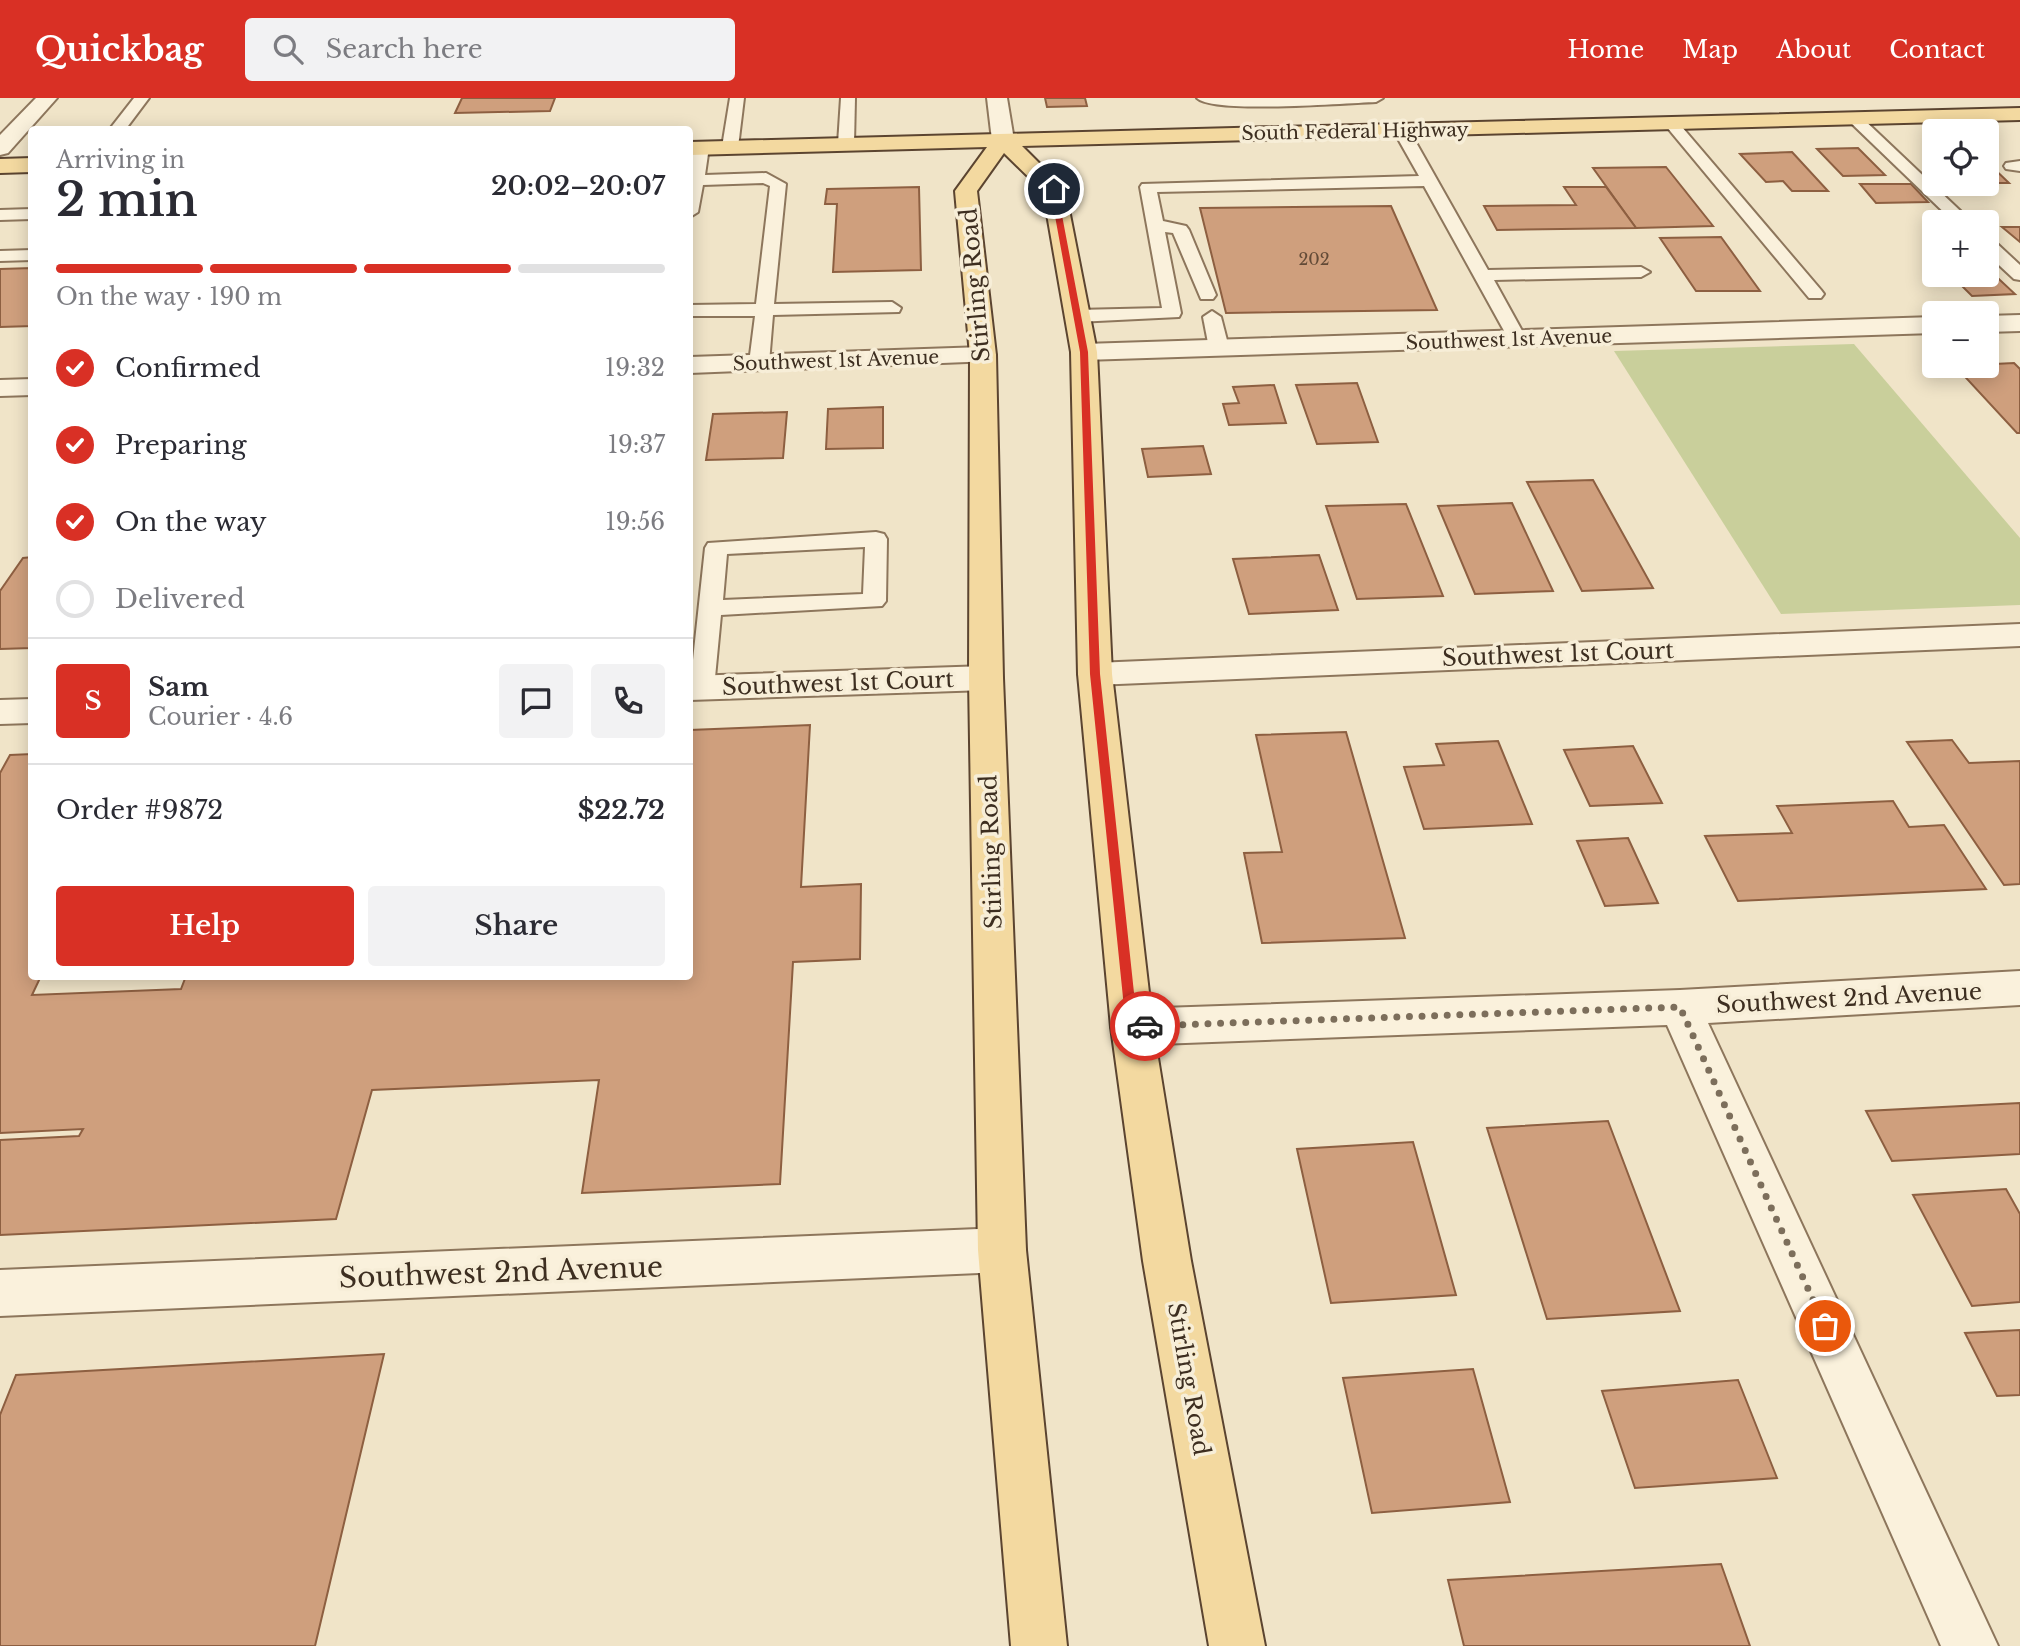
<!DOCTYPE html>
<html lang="en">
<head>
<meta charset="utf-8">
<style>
	body { margin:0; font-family:"Libre Baskerville",serif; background:#f2f2f3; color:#2b2b33; height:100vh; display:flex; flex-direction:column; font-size:26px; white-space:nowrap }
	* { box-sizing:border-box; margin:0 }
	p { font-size:23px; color:#7c7c81 }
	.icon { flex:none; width:38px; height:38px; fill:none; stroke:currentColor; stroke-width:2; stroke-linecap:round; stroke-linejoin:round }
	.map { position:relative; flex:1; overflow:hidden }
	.side { position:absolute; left:28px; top:28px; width:665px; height:854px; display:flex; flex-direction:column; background:#fff; border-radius:7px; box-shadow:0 4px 18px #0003 }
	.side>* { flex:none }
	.controls { position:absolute; left:1922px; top:21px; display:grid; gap:14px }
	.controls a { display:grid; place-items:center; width:77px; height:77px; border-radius:7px; background:#fff; box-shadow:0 4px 18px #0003; font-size:35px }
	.pin { position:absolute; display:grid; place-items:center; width:60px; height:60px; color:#fff; margin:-30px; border:4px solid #fff; border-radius:50%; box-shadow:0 2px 7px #0007 }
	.courier { position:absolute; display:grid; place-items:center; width:70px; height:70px; margin:-35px; border:5px solid #d93025; border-radius:50%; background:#fff; color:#222; box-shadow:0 2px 9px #0007 }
	.overview em { font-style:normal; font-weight:600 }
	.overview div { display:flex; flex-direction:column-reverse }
	.overview { display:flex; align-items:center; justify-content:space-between; height:119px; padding:0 28px }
	h1 { font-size:46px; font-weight:600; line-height:52px }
	.bar { display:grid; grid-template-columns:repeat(4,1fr); gap:10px 7px; align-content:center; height:84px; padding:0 28px }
	.bar i { height:9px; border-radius:5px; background:#e1e1e2 }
	.bar .on { background:#d93025 }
	.bar p { grid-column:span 4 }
	.line { display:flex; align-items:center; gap:18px; padding:0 28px; border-top:2px solid #e1e1e2 }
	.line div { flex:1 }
	.round { display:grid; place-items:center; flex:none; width:74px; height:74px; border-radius:7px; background:#f2f2f3 }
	ol { padding:0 28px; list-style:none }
	li { display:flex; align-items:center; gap:21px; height:77px }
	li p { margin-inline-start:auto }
	li .icon { padding:7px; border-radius:50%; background:#d93025; color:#fff; stroke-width:4 }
	li:last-child { color:#7c7c81 }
	li i { width:38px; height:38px; border:4px solid #e1e1e2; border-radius:50% }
	.action { display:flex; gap:14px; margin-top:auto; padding:14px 28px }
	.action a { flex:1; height:80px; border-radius:7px; background:#d93025; color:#fff; font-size:28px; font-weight:600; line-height:80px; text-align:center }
	.action a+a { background:#f2f2f3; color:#2b2b33 }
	header { display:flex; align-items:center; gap:42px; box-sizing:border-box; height:98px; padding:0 35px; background:#d93025; color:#fff }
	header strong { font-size:33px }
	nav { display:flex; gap:38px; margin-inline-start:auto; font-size:24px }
	.search { width:490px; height:63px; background:#f2f2f3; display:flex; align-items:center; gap:18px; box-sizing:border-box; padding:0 24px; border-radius:7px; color:#7c7c81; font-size:26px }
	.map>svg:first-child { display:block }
</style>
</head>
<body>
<header>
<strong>Quickbag</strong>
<div class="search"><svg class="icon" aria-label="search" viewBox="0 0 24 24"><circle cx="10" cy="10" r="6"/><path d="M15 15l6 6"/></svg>Search here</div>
<nav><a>Home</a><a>Map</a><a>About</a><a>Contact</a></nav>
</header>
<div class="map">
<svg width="2020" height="1548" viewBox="0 0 2020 1548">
	<rect width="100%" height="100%" fill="#f0e4c8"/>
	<path fill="#c9cf9b" d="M1854,246L2020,440V507L1781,516L1614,253Z"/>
	<g fill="#cf9f7d" stroke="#8d5f41" stroke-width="2">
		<path d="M462,0H555L550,13L455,15Z"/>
		<path d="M1045,0H1085L1087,8L1047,9Z"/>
		<path d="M1858,50L1885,77L1843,78L1817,51Z"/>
		<path d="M1792,54L1828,93H1792L1783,83L1766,84L1740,56Z"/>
		<path d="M1986,63L2009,85H1986Z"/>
		<path d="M1666,69L1713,128L1636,130L1593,70Z"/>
		<path d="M1860,86H1911L1928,104L1876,105Z"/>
		<path d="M919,89L921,172L833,174L837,106H825L827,91Z"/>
		<path d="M1564,89H1606L1636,130L1497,132L1484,108L1576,107Z"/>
		<path d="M1391,108L1437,212L1226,215L1200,110Z"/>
		<path d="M2002,129H2020V144Z"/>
		<path d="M1721,139L1760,193H1696L1660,140Z"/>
		<path d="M1986,169L2015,196L1972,198L1951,177H1986Z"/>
		<path d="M32,170V228L0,229V171Z"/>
		<path d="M2014,265L2020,271V335H2017L1955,268Z"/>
		<path d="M1357,285L1378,344L1317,346L1296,287Z"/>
		<path d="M1274,287L1286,325L1229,327L1223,306L1239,305L1233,289Z"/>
		<path d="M883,309V350L826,351L828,311Z"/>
		<path d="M787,314L783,360L706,362L713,316Z"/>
		<path d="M1203,348L1211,376L1148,379L1142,351Z"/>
		<path d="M1593,382L1653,490L1582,493L1527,384Z"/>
		<path d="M1512,405L1553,493L1475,496L1438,408Z"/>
		<path d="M1406,406L1443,498L1357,501L1326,408Z"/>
		<path d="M1319,457L1338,512L1249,516L1233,461Z"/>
		<path d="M32,459V550L0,551V493L23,460Z"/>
		<path d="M810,627L801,789L861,786L860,861L793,864L780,1086L582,1095L599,982L372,992L336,1121L0,1137V1042L79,1038L83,1031L0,1035V675L10,657L32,656V878H41L32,897L181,891L186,878H690V632Z"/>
		<path d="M1346,634L1405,840L1262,845L1244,755L1282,754L1256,637Z"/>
		<path d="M1952,642L1969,665L2020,663V786L2004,787L1907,644Z"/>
		<path d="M1498,643L1532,726L1424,731L1404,669L1444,667L1436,646Z"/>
		<path d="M1633,648L1662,705L1590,708L1564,652Z"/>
		<path d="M1893,703L1909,729L1944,727L1986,791L1738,803L1705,738L1792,735L1777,708Z"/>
		<path d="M1628,740L1658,805L1605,808L1577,743Z"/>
		<path d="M2020,1005V1056L1892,1063L1866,1013Z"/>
		<path d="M1608,1023L1680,1213L1547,1221L1487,1030Z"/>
		<path d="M1413,1044L1456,1197L1331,1205L1297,1051Z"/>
		<path d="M2006,1091L2020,1116V1204L1972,1208L1913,1097Z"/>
		<path d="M2020,1232V1297L1997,1298L1965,1235Z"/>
		<path d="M384,1256L315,1548H0V1317L16,1277Z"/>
		<path d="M1473,1271L1510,1404L1372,1415L1343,1280Z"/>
		<path d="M1738,1282L1777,1380L1635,1390L1602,1293Z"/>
		<path d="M1721,1466L1750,1548H1464L1448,1482Z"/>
	</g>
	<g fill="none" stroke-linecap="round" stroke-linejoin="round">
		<defs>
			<g id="lane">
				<path d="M134,0H149L125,32H109Z"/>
				<path d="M730,0H744L738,49L730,54L722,49Z"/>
				<path d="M841,0H855L854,46L846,51L838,46Z"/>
				<path d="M1197,0H1383L1376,4C1346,5 1213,16 1197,0Z"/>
				<path d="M1854,15L1859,17L1972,124H1954L1849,23L1846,20L1849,17Z"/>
				<path d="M1671,20L1676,22L1821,192L1824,196L1821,200H1809L1666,28L1663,25Z"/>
				<path d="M1401,27L1409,32L1488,172L1641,169L1650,174L1641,179L1494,182L1526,240L1517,246L1508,240L1424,88L1157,94L1163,123L1186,128L1189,132L1216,197L1213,201H1201L1173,135L1165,134L1181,215L1179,219L1077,224L1068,218L1077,212L1162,210L1140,89L1142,86L1419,78L1393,32Z"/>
				<path d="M701,44L709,49L705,77L766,75L786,86L774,206L892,204L901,210L899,214L773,217L769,265L759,271L749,265L755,218H690V207L756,206L770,88L763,85L703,87L698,114L690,119V72L693,49Z"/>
				<path d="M2020,63V73L2006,71L2004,68L2006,65Z"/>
				<path d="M32,111V121L0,122V112Z"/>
				<path d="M1986,140L1992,141L2020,167V182L2014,181L1986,155Z"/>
				<path d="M32,152V162L0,163V153Z"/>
				<path d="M1212,213L1221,219L1229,250L1226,254H1212L1209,250L1203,219Z"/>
				<path d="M876,434L884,436L887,441L886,503L882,508L721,517L714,590L711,596L702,598L693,596L690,590L705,450L708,445ZM865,449L863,496L723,502L727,456Z"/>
			</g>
			<g id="street">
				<path d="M36,0H57L8,55L0,57V37Z"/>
				<path d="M987,0H1007L1014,42L1011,47H995L992,42Z"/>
				<path d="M2020,217V233L1986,234V218Z"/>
				<path d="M1934,219V235L1084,262L1075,260L1071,254L1075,248L1084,246Z"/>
				<path d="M983,249L992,251L996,257L992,263L690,275V259Z"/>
				<path d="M32,281V297L0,298V282Z"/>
				<path d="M2020,526V548L1095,587L1083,584L1078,576L1083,568L1095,565Z"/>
				<path d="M986,568L998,572L1003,580L998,588L986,592L690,602V578Z"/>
				<path d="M32,601V625L0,626V602Z"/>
				<path d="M2020,873V907L1708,925L1998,1548H1941L1667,927L1132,947L1117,941L1111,929L1117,917L1132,911L1680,892Z"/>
				<path d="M1002,1130L1019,1136L1026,1152L1019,1168L1002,1174L0,1218V1172Z"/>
			</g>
			<g id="primary">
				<path d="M2020,10V22L1022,48L1065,91L1097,254L1112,576L1153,929L1191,1163L1265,1548H1209L1143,1163L1111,929L1078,576L1071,254L1043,93L1004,55L977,93L996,257L1003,580L1026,1152L1067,1548H1011L978,1152L969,580L970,257L955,93L987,49L690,57V44Z"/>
				<path d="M32,60V74L0,75V61Z"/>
			</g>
		</defs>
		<use href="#lane" stroke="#8d765c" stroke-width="4"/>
		<use href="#street" stroke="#8d765c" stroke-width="4"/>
		<use href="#primary" stroke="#5b4430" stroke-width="4"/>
		<use href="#lane" fill="#faf1dc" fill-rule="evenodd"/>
		<use href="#street" fill="#faf1dc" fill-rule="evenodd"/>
		<use href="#primary" fill="#f3d9a0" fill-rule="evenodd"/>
	</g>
	<path fill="#d93025" d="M1054,89L1057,91L1088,254L1100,576L1137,923L1149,925L1151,928L1145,934H1132L1126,929L1090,576L1080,254L1050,91Z"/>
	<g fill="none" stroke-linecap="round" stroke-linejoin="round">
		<path stroke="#7c6e5b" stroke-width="7" stroke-dasharray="0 12.6" d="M1145,928L1680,909L1825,1228"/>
	</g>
	<g text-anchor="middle" stroke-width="7" stroke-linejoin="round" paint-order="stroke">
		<g font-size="16" fill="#624a37">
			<text x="1314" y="167">202</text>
		</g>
		<g font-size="19" fill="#3d2e20" stroke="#f7eed8">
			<text transform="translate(1355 33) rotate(-1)" y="7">South Federal Highway</text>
			<text transform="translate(1509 241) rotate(-2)" y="7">Southwest 1st Avenue</text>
			<text transform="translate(836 262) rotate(-2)" y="7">Southwest 1st Avenue</text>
		</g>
		<g font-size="23" fill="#3d2e20" stroke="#f7eed8">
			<text transform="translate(975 187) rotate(-95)" y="8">Stirling Road</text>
			<text transform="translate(1558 556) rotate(-2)" y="8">Southwest 1st Court</text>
			<text transform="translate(838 585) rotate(-2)" y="8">Southwest 1st Court</text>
			<text transform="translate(991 754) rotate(-92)" y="8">Stirling Road</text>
			<text transform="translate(1849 900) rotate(-3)" y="8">Southwest 2nd Avenue</text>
			<text transform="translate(1189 1281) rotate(80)" y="8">Stirling Road</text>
		</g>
		<g font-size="28" fill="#3d2e20" stroke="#f7eed8">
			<text transform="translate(501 1174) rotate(-2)" y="10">Southwest 2nd Avenue</text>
		</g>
	</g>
</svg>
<div class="controls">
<a><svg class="icon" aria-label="locate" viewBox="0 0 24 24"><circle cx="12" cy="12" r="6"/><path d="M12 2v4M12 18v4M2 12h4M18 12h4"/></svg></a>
<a>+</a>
<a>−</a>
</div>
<div class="pin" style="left:1825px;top:1228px;background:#ea580c"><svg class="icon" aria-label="bag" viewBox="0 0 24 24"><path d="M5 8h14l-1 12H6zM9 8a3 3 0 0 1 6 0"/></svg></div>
<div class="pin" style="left:1054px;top:91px;background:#1f2937"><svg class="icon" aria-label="home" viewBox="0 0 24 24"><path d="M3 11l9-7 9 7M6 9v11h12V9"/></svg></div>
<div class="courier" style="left:1145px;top:928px"><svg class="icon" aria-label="car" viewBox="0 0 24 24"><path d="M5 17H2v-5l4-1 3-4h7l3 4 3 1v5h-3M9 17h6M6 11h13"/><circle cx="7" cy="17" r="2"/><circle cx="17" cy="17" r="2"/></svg></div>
<section class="side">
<div class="overview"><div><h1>2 min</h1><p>Arriving in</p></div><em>20:02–20:07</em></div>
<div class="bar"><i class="on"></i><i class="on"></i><i class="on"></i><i></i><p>On the way · 190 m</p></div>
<ol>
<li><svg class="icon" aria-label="check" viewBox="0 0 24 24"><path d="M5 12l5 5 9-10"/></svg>Confirmed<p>19:32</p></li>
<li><svg class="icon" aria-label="check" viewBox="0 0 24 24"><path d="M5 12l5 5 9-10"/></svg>Preparing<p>19:37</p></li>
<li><svg class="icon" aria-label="check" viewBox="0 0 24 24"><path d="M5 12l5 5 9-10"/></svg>On the way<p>19:56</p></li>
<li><i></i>Delivered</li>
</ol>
<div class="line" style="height:126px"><b class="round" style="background:#d93025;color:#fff">S</b><div><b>Sam</b><p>Courier · 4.6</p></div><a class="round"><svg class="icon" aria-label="chat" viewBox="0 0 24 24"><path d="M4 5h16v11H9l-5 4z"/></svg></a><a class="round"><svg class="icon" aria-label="phone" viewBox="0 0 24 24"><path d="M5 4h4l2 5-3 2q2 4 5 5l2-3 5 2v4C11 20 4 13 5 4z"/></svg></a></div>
<div class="line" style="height:91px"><div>Order #9872</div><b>$22.72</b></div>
<div class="action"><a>Help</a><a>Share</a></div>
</section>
</div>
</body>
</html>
